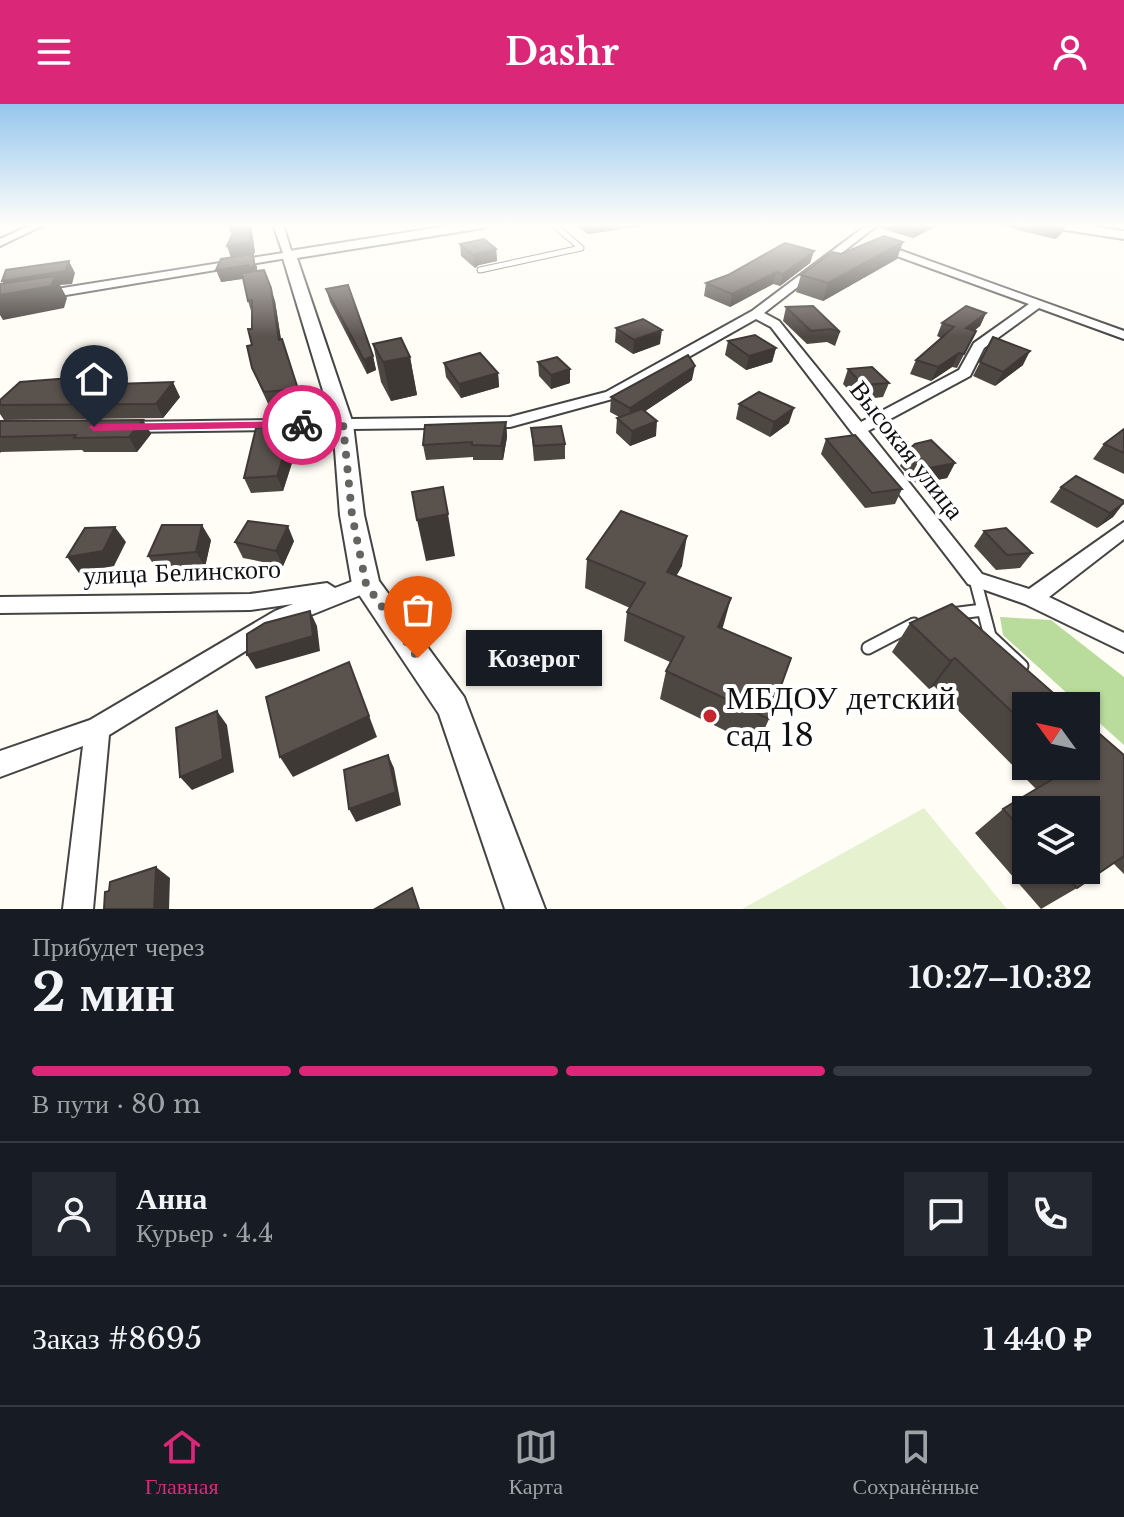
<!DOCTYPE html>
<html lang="ru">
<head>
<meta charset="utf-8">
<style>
	body { margin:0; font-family:"Libre Baskerville",serif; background:#242831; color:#f1f3f6; height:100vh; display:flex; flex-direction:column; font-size:30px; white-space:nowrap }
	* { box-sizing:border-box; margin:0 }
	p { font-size:26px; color:#9ea1a6 }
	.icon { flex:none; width:44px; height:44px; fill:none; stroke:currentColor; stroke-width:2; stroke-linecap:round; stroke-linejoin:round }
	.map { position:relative; height:805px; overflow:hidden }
	.side { display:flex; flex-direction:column; background:#171b24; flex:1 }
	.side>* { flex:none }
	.needle { width:52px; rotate:303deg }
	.fabs { position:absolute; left:1012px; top:588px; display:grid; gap:16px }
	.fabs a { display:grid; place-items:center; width:88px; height:88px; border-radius:0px; background:#171b24; box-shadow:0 2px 6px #0004; font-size:40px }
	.pin { position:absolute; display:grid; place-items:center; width:68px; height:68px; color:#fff; margin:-82px -34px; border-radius:50% 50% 50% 0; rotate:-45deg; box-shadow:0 0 8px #0007 }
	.pin .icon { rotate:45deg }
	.courier { position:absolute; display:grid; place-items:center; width:80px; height:80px; margin:-40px; border:6px solid #db2777; border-radius:50%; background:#fff; color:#222; box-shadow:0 2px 10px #0007 }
	.bubble { position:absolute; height:56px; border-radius:0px; background:#171b24; box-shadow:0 2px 6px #0004; font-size:26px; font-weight:800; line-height:56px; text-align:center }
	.head em { font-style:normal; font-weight:800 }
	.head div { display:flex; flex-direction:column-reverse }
	.head { display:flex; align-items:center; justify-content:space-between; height:136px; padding:0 32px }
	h1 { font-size:52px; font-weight:800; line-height:60px }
	.bar { display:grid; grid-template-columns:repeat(4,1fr); gap:12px 8px; align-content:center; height:96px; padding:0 32px }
	.bar i { height:10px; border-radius:6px; background:#363941 }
	.bar .current { background:#db2777 }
	.bar p { grid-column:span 4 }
	.line { display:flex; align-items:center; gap:20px; padding:0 32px; border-top:2px solid #363941 }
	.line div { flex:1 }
	.round { display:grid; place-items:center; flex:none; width:84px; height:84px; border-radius:0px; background:#242831 }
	header { display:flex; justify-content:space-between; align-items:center; height:104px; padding:0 32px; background:#db2777; color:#fff; font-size:36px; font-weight:800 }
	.tabs { display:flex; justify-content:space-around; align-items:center; height:112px; border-top:2px solid #363941; background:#171b24; font-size:22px; color:#9ea1a6 }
	.tabs a { display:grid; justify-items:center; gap:4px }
	.tabs .current { color:#db2777 }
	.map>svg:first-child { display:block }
</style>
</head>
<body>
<header><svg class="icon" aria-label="menu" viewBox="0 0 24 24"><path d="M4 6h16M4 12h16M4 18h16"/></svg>Dashr<svg class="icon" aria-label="person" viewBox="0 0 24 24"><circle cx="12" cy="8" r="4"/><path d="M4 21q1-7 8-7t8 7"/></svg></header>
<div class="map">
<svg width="1124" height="805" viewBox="0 0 1124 805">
	<rect width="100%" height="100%" fill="#fffdf5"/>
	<path fill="#b9dc9c" d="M1000,513L1051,516L1124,573V641L1086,607V602H1081L1003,531Z"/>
	<path fill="#e6f2cf" d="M924,704L1007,805H742Z"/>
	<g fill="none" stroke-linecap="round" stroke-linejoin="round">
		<defs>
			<path id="service-far1" d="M480,166L581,144L553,120"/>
			<g id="service">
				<path d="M975,475L990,532L1022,562"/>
				<path d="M951,510L983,506"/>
				<path d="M868,544L914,520"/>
			</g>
			<g id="minor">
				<path d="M33,120H46L0,142V135Z"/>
				<path d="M273,120H283L293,153L0,202V194L283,149Z"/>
				<path d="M868,120H879L764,209L779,217L861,318L959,266L974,239L1029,200L872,143V139H880L1124,227V235L1039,204L984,244L970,272L868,327L982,470L1029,485L1124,418V435L1049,493L1124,529V548L1025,500L968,480L771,223L756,215L616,294L510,323L124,328L116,323L124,318L510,313L606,288L752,207Z"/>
				<path d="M366,472L373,474L376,480L373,486L291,519L109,631L93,805H63L83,642L0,673V647L90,616L275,507L293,500L250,506L0,509V493L250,490L327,479L335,484Z"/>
			</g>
			<g id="tertiary">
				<path d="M460,120H489L483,124L297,154L353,320L364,411L379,477L464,593L545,805H505L439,610L352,480L340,411L333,320L282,151L289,147Z"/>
				<path d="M1046,120H1077L1124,127V135L1052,124Z"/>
			</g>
		</defs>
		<use href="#service-far1" stroke="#444" stroke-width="7"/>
		<use href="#service" stroke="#444" stroke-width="15"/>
		<use href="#minor" stroke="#444" stroke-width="4"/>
		<use href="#tertiary" stroke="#444" stroke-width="4"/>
		<use href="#service-far1" stroke="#fff" stroke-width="5"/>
		<use href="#service" stroke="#fff" stroke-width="11"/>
		<use href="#minor" fill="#fff" fill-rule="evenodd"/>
		<use href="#tertiary" fill="#fff" fill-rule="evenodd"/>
	</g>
	<g fill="#4d4742" fill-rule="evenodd">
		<path d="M227,120H251L255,149L244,152L257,162V167L275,197L281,235L303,299L269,302L258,278L252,264V210L248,197L243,175L221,178L231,154L232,131Z"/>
		<path d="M573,120H655L588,130Z"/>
		<path d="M880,120H941L913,134L879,124Z"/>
		<path d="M994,120H1067L1062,129L1055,135Z"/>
		<path d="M460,140L496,145L497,157L479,161L475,164L461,152Z"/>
		<path d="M814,147L810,159L780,182L773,180L730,203L704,192L706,179Z"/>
		<path d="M841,150L897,155L823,197L796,188L801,171Z"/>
		<path d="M326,185L373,252L376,266L367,270L330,198Z"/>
		<path d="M786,203L840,228L835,242L827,238L807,240L783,217Z"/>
		<path d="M986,209L980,222L974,227H976L957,264L952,263L931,277L910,270L916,256L941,234L937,232L942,219Z"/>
		<path d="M616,224L660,240L633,250L615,238Z"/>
		<path d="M993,233L1023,261L995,282L973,272Z"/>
		<path d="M728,237L776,244L772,258L746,266L725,251Z"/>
		<path d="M373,240L410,253L417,291L391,297L381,278Z"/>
		<path d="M538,258L570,279L551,285L539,272Z"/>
		<path d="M444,259L498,269L499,283L461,294L446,273Z"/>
		<path d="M848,265L889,279L883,293L858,296L843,280Z"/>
		<path d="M692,276L645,307L656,332L630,342L616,329L617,314L619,313L610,308L611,293Z"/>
		<path d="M128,279L180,293L163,314L4,316L0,310V296Z"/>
		<path d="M739,300L789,319L770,333L736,315Z"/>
		<path d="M143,316L151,330L137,348H84L82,346L1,348L0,349V317Z"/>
		<path d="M506,318L507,333L503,356H473V353L426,356L423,341Z"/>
		<path d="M531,324L565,340V355L534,357Z"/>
		<path d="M1124,325V370L1093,355L1104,340Z"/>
		<path d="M826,335L902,385L895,400L865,404L821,350Z"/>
		<path d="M299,337L283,387L251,389L244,374Z"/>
		<path d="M907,347L955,359L947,374L917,380L900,362Z"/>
		<path d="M1061,383L1124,397L1113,413L1097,424L1050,398Z"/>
		<path d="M984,427L1032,449L1020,464L996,466L974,442Z"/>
		<path d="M211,436L205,463L158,467L148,452Z"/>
		<path d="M294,437L283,462L243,454L235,438Z"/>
		<path d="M587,455L682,462L676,472L722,525L769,615L757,642L660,595L666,567L670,558L624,537L627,508L630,504L585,484Z"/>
		<path d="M910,519L1026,602V662H1086L1124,651V770L1113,759L1077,784L1041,805L975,729L1003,705L1036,685L934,582L929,585L892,548ZM1026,706L1086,766H1026Z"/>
	</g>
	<g fill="#3f3936">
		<path d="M249,120H251L255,149L231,154L227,142Z"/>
		<path d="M589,120H655L588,130Z"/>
		<path d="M922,120H941L913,134L918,122Z"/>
		<path d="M1065,120H1067L1062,129L1055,135L1061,123Z"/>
		<path d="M903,138L897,155L823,197L828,179Z"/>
		<path d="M496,145L497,157L479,161L475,164L474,152L478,149Z"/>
		<path d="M814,147L810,159L780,182L783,170Z"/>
		<path d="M253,150L258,172L255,177L251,165Z"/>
		<path d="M69,157L75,169L72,180L60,181L67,194L64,204L3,216L0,211V191L10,189L2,177Z"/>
		<path d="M249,161L253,173L221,178L216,166Z"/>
		<path d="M776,168L773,180L730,203L732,190Z"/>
		<path d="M271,184L275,197L283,250L279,236Z"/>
		<path d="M986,209L980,222L960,237L966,224Z"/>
		<path d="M662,226L660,240L633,250L634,236Z"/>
		<path d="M776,244L772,258L746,266L749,252Z"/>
		<path d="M1030,247L1023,261L995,282L1003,268Z"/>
		<path d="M959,249L952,263L931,277L938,263Z"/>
		<path d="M373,252L376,266L367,270L364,256Z"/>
		<path d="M410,253L417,291L391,297L383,258Z"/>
		<path d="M695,262L692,276L629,318L630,304Z"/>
		<path d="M570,265V279L551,285V271Z"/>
		<path d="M498,269L499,283L461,294L459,280Z"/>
		<path d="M123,270L131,284L115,280Z"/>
		<path d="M173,278L180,293L163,314L156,300Z"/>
		<path d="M794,304L789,319L770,333L774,318Z"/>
		<path d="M143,316L151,330L137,348L129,333Z"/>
		<path d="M657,317L656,332L630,342L632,327Z"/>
		<path d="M506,318L507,333L503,356L501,342Z"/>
		<path d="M293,322L299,337L283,387L277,372Z"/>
		<path d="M955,359L947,374L917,380L924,365Z"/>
		<path d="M1124,399L1113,413L1097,424L1110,409Z"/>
		<path d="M448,410L455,452L426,457L417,416Z"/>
		<path d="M202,421L211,436L205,463L196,448Z"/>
		<path d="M288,422L294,437L283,462L276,447Z"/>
		<path d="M115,423L126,438L114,462L79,469L67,453Z"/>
		<path d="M687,432L682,462L662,497L667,468Z"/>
		<path d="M731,494L723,523L709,552L718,523Z"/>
		<path d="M310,507L317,522L320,547L256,565L247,551Z"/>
		<path d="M955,554L934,582L929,585L950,557Z"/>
		<path d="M349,558L377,633L293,673L280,653Z"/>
		<path d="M217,607L227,621L234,668L192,686L180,673Z"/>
		<path d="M388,651L394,664L401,701L356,718L349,705Z"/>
		<path d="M156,763L170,774L169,805H154Z"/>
	</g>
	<g fill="#5a524d" stroke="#3f3936" stroke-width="2">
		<path d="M229,120H249L251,137L227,142L233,129Z"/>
		<path d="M1047,120H1065L1061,123Z"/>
		<path d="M884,132L903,138L828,179L801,171L832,148L841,150Z"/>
		<path d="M484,135L496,145L478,149L474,152L460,140Z"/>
		<path d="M785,139L814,147L783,170L776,168L732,190L706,179L728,171Z"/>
		<path d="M253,150L254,160L251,165L249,161L216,166L221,155Z"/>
		<path d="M69,157L65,167L2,177L6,166Z"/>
		<path d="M264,166L271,184L279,236L282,235L298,285L264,288L252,264L247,242L252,241L248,225H252V196L248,197L242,169Z"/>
		<path d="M55,172L51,182L0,191V180Z"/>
		<path d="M348,181L373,252L364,256L326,185Z"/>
		<path d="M813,202L840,228L831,225L811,227L786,203Z"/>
		<path d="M966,202L986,209L966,224L976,227L964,250L959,249L938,263L916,256L954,223L942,219Z"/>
		<path d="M643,215L662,226L634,236L616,224Z"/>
		<path d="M755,231L776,244L749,252L728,237Z"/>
		<path d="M993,233L1030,247L1003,268L980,258Z"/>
		<path d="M401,234L410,253L383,258L373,240Z"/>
		<path d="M480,249L498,269L459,280L444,259Z"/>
		<path d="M688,251L695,262L630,304L611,293Z"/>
		<path d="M557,253L570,265L551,271L538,258Z"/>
		<path d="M872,263L889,279L863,281L848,265Z"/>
		<path d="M123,270L115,280L173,278L156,300L0,301V296L20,278Z"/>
		<path d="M759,288L794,304L774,318L739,300Z"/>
		<path d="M642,305L657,317L632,327L617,314Z"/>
		<path d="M143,316L129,333L74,334L76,331L0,333V317Z"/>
		<path d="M506,318L501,342L472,341V338L423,341L425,321Z"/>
		<path d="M293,322L277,372L244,374L256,324Z"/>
		<path d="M561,322L565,340L534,342L531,324Z"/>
		<path d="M1124,325V349L1104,340Z"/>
		<path d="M855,331L902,385L872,389L826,335Z"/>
		<path d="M931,336L955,359L924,365L907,347L915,340Z"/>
		<path d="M1076,372L1124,397V399L1110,409L1061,383Z"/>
		<path d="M443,383L448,410L417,416L412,388Z"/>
		<path d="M621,407L687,432L667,468L731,494L718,523L791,554L769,615L666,567L684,533L627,508L645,479L587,455Z"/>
		<path d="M248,417L288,422L276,447L235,438Z"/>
		<path d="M162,421H202L196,448L148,452Z"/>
		<path d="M115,423L103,447L67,453L85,424Z"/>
		<path d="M1006,424L1032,449L1007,451L984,427Z"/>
		<path d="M952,500L1068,602H1026V621L955,554L950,557L910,519Z"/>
		<path d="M310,507L313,532L247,551V530L265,519Z"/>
		<path d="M349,558L369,612L280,653L266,593Z"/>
		<path d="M217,607L223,655L180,673L176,624Z"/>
		<path d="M1086,618L1124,651V752L1077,784L1060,766H1086V706H1026V730L1003,705L1071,664L1070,662H1086Z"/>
		<path d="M388,651L396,688L349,705L344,666Z"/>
		<path d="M156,763L154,805H104L105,788L109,787L110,778Z"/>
		<path d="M412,784L419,805H375Z"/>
	</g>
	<linearGradient id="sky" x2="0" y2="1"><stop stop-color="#95c6ee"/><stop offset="0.52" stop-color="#fffefa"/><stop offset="1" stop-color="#fffefa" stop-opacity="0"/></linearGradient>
	<rect width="1124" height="233" fill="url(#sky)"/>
	<path fill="#db2777" d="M302,317L308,321L306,323L94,327L88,323L94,320Z"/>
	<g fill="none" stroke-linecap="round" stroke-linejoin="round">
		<path stroke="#646461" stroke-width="8" stroke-dasharray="0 14.4" d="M302,321L343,320L352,411L366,480L418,554"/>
	</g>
	<circle fill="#c4262e" stroke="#fff" stroke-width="3" cx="710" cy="612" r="8"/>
	<g text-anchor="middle" stroke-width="8" stroke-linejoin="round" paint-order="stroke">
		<g font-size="26" fill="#111" stroke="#fff">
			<text transform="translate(907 346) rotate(52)" y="9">Высокая улица</text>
			<text transform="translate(182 468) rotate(-2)" y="9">улица Белинского</text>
		</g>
		<g font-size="32" fill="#111" stroke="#fff" text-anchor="start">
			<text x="726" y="605">МБДОУ детский<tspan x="726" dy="37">сад 18</tspan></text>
		</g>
	</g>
</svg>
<div class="fabs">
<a><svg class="needle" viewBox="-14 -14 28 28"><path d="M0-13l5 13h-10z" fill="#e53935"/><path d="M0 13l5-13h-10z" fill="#9ea1a6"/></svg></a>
<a><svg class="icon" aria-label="layers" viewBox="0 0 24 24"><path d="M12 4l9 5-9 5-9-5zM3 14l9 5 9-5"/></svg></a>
</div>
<div class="pin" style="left:418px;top:554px;background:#ea580c"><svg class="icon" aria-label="bag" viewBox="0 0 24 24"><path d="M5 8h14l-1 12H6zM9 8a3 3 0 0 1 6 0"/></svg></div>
<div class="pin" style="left:94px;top:323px;background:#1f2937"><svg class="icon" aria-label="home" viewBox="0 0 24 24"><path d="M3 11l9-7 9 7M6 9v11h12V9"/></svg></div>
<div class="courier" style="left:302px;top:321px"><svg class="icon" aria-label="bike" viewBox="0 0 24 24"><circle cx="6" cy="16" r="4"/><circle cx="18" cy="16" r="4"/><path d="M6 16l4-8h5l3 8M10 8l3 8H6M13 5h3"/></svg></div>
<div class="bubble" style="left:466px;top:526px;width:136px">Козерог</div>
</div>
<section class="side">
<div class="head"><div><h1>2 мин</h1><p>Прибудет через</p></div><em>10:27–10:32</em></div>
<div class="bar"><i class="current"></i><i class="current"></i><i class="current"></i><i></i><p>В пути · 80 m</p></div>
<div class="line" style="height:144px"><a class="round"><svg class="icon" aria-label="person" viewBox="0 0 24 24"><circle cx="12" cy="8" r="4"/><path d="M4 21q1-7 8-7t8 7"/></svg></a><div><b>Анна</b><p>Курьер · 4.4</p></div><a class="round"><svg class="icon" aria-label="chat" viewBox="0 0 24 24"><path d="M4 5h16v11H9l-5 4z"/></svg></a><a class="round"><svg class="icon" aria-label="phone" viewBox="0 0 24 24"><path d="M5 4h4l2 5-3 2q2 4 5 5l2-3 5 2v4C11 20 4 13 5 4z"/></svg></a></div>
<div class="line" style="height:104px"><div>Заказ #8695</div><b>1 440 ₽</b></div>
</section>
<nav class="tabs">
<a class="current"><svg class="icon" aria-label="home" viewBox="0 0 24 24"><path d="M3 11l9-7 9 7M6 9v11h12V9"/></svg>Главная</a>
<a><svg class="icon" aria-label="map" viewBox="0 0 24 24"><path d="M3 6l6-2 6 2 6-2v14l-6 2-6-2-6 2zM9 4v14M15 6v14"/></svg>Карта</a>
<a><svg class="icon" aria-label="saved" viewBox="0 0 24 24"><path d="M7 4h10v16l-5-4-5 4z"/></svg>Сохранённые</a>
</nav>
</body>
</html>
